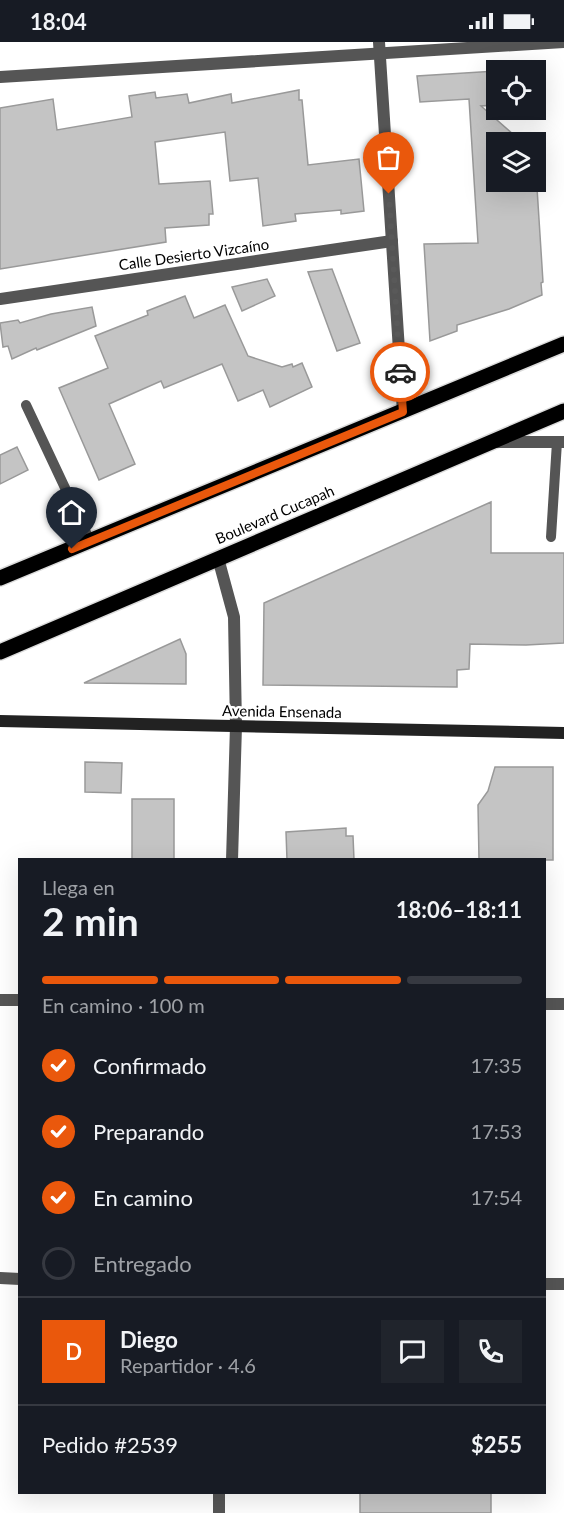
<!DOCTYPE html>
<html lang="es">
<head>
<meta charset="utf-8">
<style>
	body { margin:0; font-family:Lato,sans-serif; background:#20242c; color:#f1f3f6; height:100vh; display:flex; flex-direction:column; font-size:22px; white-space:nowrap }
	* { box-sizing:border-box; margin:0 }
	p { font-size:20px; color:#9ea1a6 }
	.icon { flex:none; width:33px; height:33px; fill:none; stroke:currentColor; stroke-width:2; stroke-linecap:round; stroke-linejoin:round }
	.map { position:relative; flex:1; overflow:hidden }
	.panel { position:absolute; left:18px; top:816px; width:528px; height:636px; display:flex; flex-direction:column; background:#171b24; border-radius:0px; box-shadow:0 6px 24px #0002 }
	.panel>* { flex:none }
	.fabs { position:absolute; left:486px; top:18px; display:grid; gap:12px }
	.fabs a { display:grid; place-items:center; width:60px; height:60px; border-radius:0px; background:#171b24; box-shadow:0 6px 24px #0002; font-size:30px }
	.pin { position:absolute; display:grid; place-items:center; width:51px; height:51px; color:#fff; margin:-62px -26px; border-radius:50% 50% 50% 0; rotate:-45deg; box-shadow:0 0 6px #0007 }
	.pin .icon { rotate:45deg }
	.courier { position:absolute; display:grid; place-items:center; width:60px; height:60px; margin:-30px; border:4px solid #ea580c; border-radius:50%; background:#fff; color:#222; box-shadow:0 2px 8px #0007 }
	.headline em { font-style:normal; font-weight:700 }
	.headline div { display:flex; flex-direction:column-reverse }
	.headline { display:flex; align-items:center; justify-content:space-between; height:102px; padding:0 24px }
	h1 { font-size:39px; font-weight:700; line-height:45px }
	.bar { display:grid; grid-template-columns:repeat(4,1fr); gap:9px 6px; align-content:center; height:72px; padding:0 24px }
	.bar i { height:8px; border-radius:4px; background:#363941 }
	.bar .on { background:#ea580c }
	.bar p { grid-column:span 4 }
	.line { display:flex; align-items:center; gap:15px; padding:0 24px; border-top:2px solid #363941 }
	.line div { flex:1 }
	.round { display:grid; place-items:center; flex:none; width:63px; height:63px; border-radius:0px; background:#20242c }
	ol { padding:0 24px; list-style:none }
	li { display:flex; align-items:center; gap:18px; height:66px }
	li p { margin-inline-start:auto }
	li .icon { padding:6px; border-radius:50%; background:#ea580c; color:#fff; stroke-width:4 }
	li:last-child { color:#9ea1a6 }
	li i { width:33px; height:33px; border:3px solid #363941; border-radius:50% }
	.status { display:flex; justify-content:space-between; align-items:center; height:42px; padding:0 30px; background:#171b24; direction:ltr }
	.status svg { height:16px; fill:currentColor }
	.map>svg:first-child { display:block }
</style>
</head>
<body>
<div class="status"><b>18:04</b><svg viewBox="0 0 49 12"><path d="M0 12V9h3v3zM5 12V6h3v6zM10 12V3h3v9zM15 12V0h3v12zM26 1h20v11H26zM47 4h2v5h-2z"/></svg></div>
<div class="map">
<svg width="564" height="1471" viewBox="0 0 564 1471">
	<rect width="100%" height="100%" fill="#fff"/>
	<g fill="#c4c4c4" stroke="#999" stroke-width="1.5">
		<path d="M540,26L542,61H536V28H500Z"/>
		<path d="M496,29V63L481,64L522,100H496V140H536V113L544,120L536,130L543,240L541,241L542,253L509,267L457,283V289L430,299L424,202L478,201L469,57L420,60L417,34Z"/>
		<path d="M299,48V58H302L308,123L359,117L364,169L341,172V168L295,172L296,179L263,184L258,136L230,139L225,90L155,100L159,142L210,139L213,172H209V183L165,186L166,200L0,227V66L53,57L57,88L132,75L129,54L155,50L156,56L187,52L189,61L231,52L232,61Z"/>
		<path d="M332,227L360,301L337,309L308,230Z"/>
		<path d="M267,237L275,254L242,269L232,245Z"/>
		<path d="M185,254L194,276L225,263L248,314L282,325L292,322L293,325L302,321L312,345L270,365L263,348L238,359L222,322L164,346L161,339L109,362L135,422L99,438L59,346L108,326L95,294L148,273L147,269Z"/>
		<path d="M92,265L96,284L37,308L36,306L12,317L8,304L3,305L0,281L18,278L20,281L51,272Z"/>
		<path d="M17,405L28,428L0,442V413Z"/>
		<path d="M491,460V511H564V601L526,603L470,602L469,627L457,628V645L263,643L264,561Z"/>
		<path d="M180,597L186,612V642L84,641Z"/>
		<path d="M85,720L122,721L121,751L85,750Z"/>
		<path d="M495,725H553V818H479L478,763L488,749Z"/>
		<rect x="132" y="757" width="42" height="61"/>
		<path d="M346,786V794H353L354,818H287L286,790Z"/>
		<rect x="360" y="1450" width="131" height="21"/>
	</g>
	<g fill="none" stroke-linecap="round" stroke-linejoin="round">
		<defs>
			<g id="primary">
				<path d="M0,536L564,302"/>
				<path d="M0,610L564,369"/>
			</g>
		</defs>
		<use href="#primary" stroke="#dbdbdb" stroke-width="18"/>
		<g stroke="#555" stroke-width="10">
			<path d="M26,363L90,499"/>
			<path d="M551,495L557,400"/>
		</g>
		<g stroke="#555" stroke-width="12">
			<path d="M379,0L403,370"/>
			<path d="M0,35L564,0"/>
			<path d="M0,257L392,199"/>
			<path d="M494,400H564"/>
			<path d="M218,516L234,575L236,684L232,818"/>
			<path d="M0,958H20"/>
			<path d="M544,962H564"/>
			<path d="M0,1236L20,1237"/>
			<path d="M544,1242H564"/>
			<path d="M219,1471V1450"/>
		</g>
		<path stroke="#222" stroke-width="12" d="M0,679L564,691"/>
		<use href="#primary" stroke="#000" stroke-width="15"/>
	</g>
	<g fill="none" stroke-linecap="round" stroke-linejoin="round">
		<path stroke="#595959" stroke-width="6" stroke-dasharray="0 10.8" d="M389,152L400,330"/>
		<path stroke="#ea580c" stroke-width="8" d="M72,507L403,370L400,330"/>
	</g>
	<g text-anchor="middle" stroke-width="5" stroke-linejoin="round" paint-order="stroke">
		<g font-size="15" fill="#000" stroke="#fff">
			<text transform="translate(194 213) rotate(-8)" y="5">Calle Desierto Vizcaíno</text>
			<text transform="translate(275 473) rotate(-23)" y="5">Boulevard Cucapah</text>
			<text transform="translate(282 670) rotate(1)" y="5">Avenida Ensenada</text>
		</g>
	</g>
</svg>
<div class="fabs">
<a><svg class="icon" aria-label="locate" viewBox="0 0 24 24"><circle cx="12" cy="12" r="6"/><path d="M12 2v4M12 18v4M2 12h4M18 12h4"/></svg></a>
<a><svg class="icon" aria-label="layers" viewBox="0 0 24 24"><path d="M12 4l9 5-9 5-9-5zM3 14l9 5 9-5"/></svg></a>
</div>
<div class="pin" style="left:389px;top:152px;background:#ea580c"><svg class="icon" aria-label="bag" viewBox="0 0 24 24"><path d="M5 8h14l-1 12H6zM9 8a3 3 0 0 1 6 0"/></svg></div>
<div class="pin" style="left:72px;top:507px;background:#1f2937"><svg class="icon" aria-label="home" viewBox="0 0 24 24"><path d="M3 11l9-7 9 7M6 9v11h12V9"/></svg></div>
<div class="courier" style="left:400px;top:330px"><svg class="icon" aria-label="car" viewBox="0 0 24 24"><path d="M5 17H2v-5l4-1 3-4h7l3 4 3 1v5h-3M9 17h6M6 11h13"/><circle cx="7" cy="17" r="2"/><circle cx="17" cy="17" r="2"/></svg></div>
<section class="panel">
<div class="headline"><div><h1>2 min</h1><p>Llega en</p></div><em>18:06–18:11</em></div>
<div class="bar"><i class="on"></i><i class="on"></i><i class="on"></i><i></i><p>En camino · 100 m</p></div>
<ol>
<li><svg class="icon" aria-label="check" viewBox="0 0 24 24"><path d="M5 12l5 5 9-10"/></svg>Confirmado<p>17:35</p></li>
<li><svg class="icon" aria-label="check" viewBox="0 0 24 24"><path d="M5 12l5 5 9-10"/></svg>Preparando<p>17:53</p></li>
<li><svg class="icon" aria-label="check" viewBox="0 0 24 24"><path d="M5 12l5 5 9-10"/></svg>En camino<p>17:54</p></li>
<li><i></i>Entregado</li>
</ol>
<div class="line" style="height:108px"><b class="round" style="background:#ea580c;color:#fff">D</b><div><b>Diego</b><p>Repartidor · 4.6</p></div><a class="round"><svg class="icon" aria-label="chat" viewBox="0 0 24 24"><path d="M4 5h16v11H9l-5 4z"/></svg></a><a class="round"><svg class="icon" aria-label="phone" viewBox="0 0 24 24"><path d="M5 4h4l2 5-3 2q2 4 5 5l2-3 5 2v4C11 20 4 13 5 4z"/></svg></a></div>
<div class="line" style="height:78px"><div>Pedido #2539</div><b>$255</b></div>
</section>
</div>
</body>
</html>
